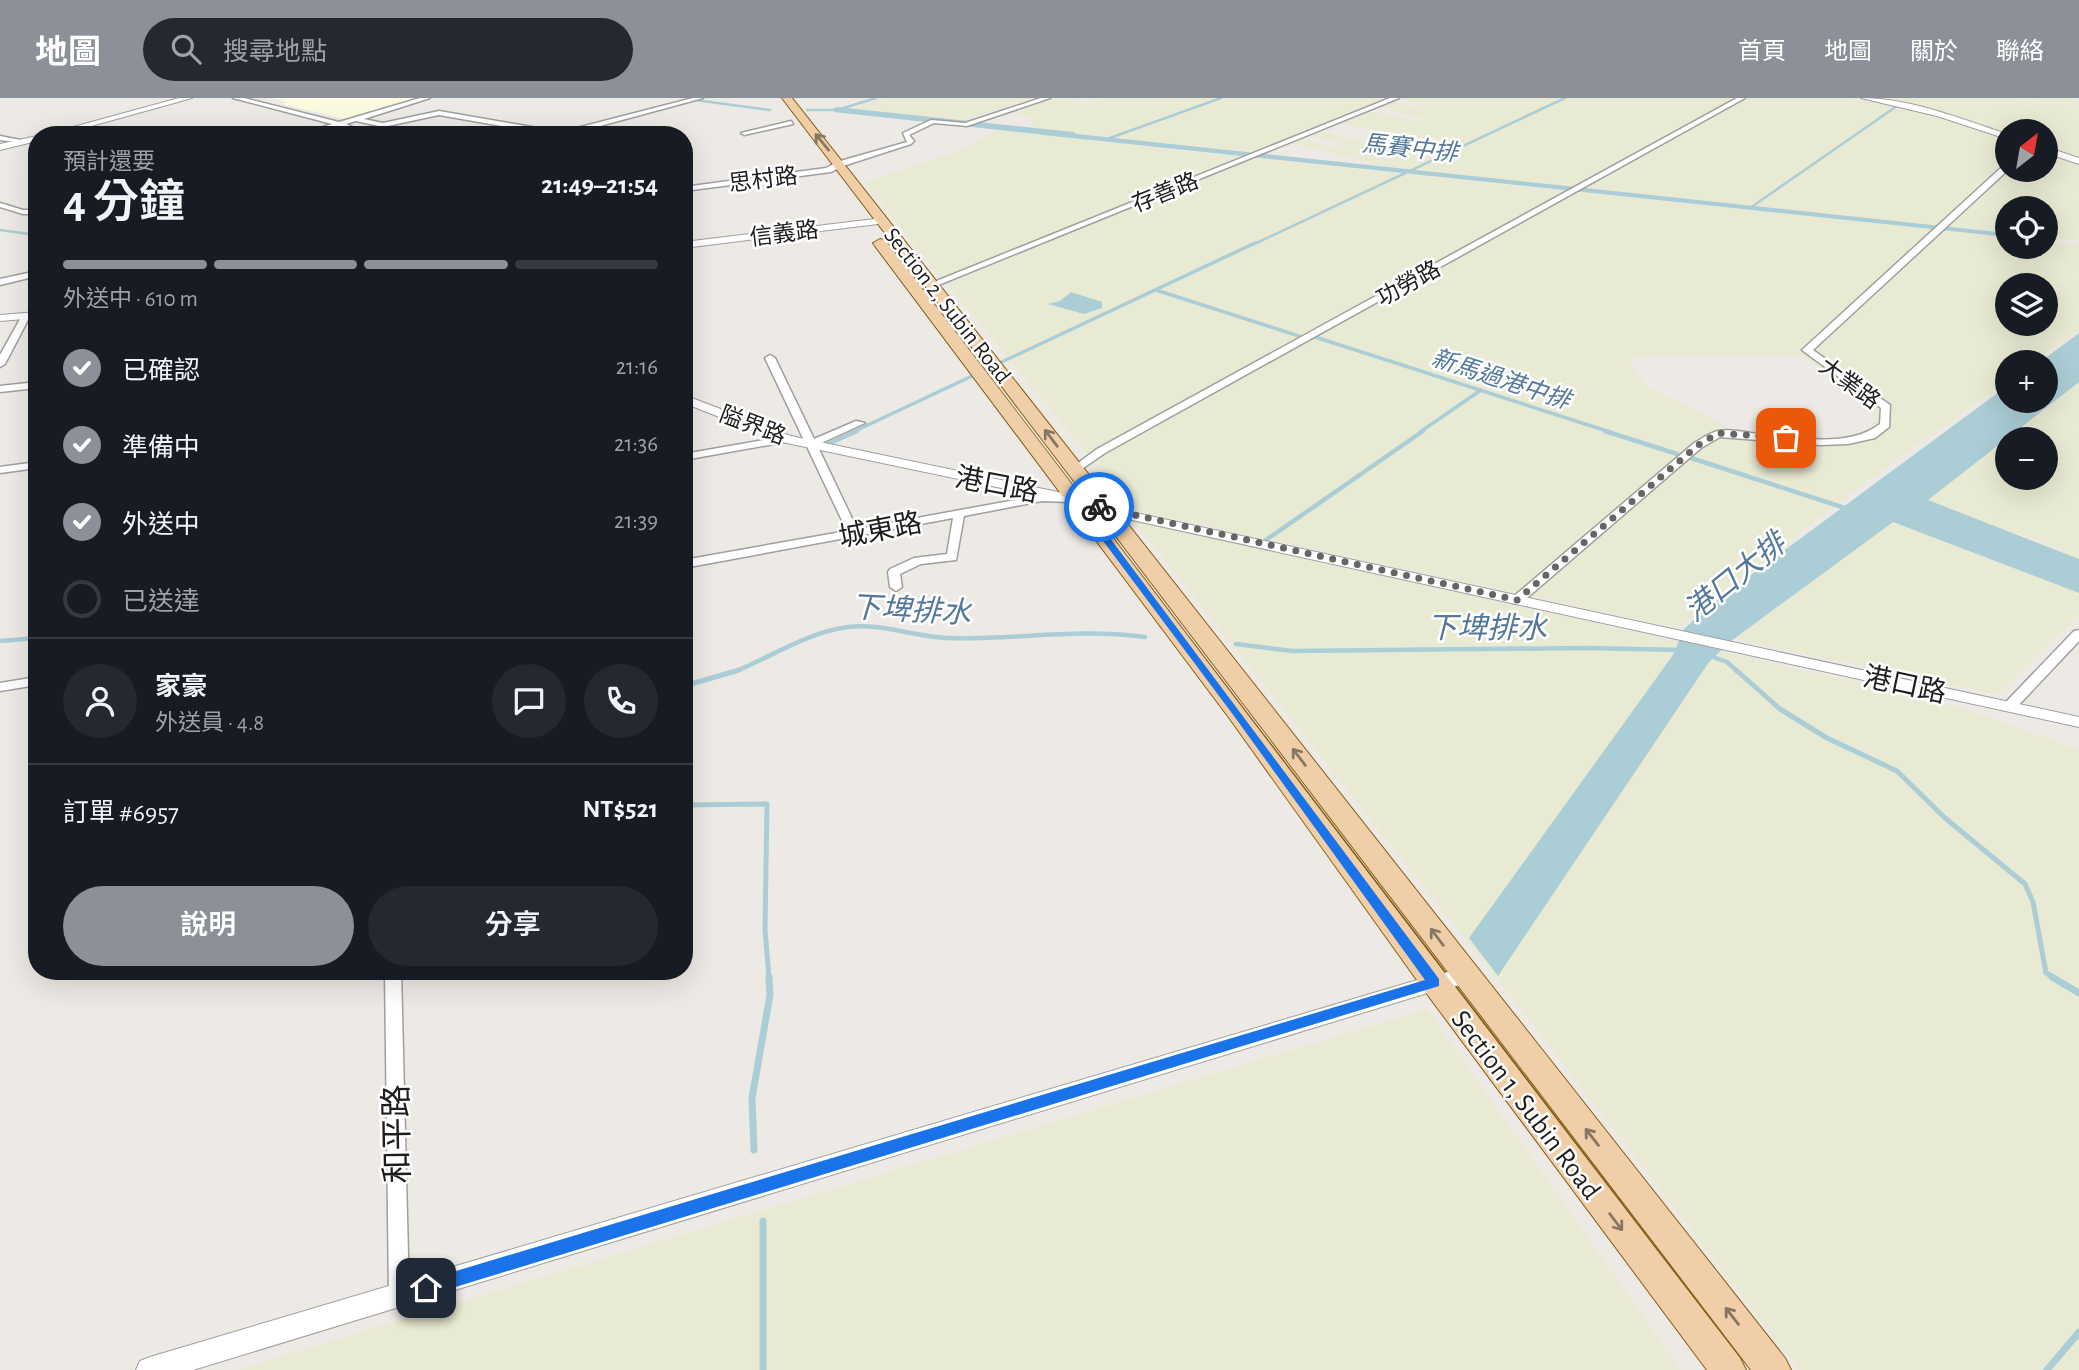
<!DOCTYPE html>
<html lang="zh-TW">
<head>
<meta charset="utf-8">
<style>
	body { margin:0; font-family:"Alegreya Sans","Noto Sans TC",sans-serif; background:#242831; color:#f1f3f6; height:100vh; display:flex; flex-direction:column; font-size:26px; white-space:nowrap }
	* { box-sizing:border-box; margin:0 }
	p { font-size:23px; color:#9ea1a6 }
	.icon { flex:none; width:38px; height:38px; fill:none; stroke:currentColor; stroke-width:2; stroke-linecap:round; stroke-linejoin:round }
	.map { position:relative; flex:1; overflow:hidden }
	.side { position:absolute; left:28px; top:28px; width:665px; height:854px; display:flex; flex-direction:column; background:#171b24; border-radius:28px; box-shadow:0 7px 28px #0002 }
	.side>* { flex:none }
	.needle { width:46px; rotate:31deg }
	.tools { position:absolute; left:1995px; top:21px; display:grid; gap:14px }
	.tools a { display:grid; place-items:center; width:63px; height:63px; border-radius:50%; background:#171b24; box-shadow:0 7px 28px #0002; font-size:35px }
	.pin { position:absolute; display:grid; place-items:center; width:60px; height:60px; color:#fff; margin:-30px; border-radius:14px; box-shadow:0 4px 10px #0006 }
	.courier { position:absolute; display:grid; place-items:center; width:70px; height:70px; margin:-35px; border:5px solid #1a73e8; border-radius:50%; background:#fff; color:#222; box-shadow:0 2px 9px #0007 }
	.summary em { font-style:normal; font-weight:600 }
	.summary div { display:flex; flex-direction:column-reverse }
	.summary { display:flex; align-items:center; justify-content:space-between; height:119px; padding:0 35px }
	h1 { font-size:46px; font-weight:600; line-height:52px }
	.bar { display:grid; grid-template-columns:repeat(4,1fr); gap:10px 7px; align-content:center; height:84px; padding:0 35px }
	.bar i { height:9px; border-radius:5px; background:#363941 }
	.bar .active { background:#8c9099 }
	.bar p { grid-column:span 4 }
	.line { display:flex; align-items:center; gap:18px; padding:0 35px; border-top:2px solid #363941 }
	.line div { flex:1 }
	.round { display:grid; place-items:center; flex:none; width:74px; height:74px; border-radius:37px; background:#242831 }
	ol { padding:0 35px; list-style:none }
	li { display:flex; align-items:center; gap:21px; height:77px }
	li p { margin-inline-start:auto }
	li .icon { padding:7px; border-radius:50%; background:#8c9099; color:#fff; stroke-width:4 }
	li:last-child { color:#9ea1a6 }
	li i { width:38px; height:38px; border:4px solid #363941; border-radius:50% }
	.primary-button { display:flex; gap:14px; margin-top:auto; padding:14px 35px }
	.primary-button a { flex:1; height:80px; border-radius:42px; background:#8c9099; color:#fff; font-size:28px; font-weight:600; line-height:80px; text-align:center }
	.primary-button a+a { background:#242831; color:#f1f3f6 }
	header { display:flex; align-items:center; gap:42px; box-sizing:border-box; height:98px; padding:0 35px; background:#8c9099; color:#fff }
	header strong { font-size:33px }
	nav { display:flex; gap:38px; margin-inline-start:auto; font-size:24px }
	.search { width:490px; height:63px; background:#242831; display:flex; align-items:center; gap:18px; box-sizing:border-box; padding:0 24px; border-radius:38px; color:#9ea1a6; font-size:26px }
	.map>svg:first-child { display:block }
</style>
</head>
<body>
<header>
<strong>地圖</strong>
<div class="search"><svg class="icon" aria-label="search" viewBox="0 0 24 24"><circle cx="10" cy="10" r="6"/><path d="M15 15l6 6"/></svg>搜尋地點</div>
<nav><a>首頁</a><a>地圖</a><a>關於</a><a>聯絡</a></nav>
</header>
<div class="map">
<svg width="2079" height="1272" viewBox="0 0 2079 1272">
	<rect width="100%" height="100%" fill="#edeae5"/>
	<path fill="#fbfae1" d="M271,0H416L344,21L282,6L287,4Z"/>
	<g fill="#e9ead3" fill-rule="evenodd">
		<path d="M883,0H1034L963,23L849,10Z"/>
		<path d="M1055,0L1088,6L1103,0H1385L1253,55L1029,31L1034,26L1027,18L1012,14Z"/>
		<path d="M1403,0H1853L1916,12L2007,42V72H2046V55L2079,67V143L2046,139V110H2007V135L1386,69L1291,45L1300,41L1335,49L1341,46L1308,37L1320,33L1437,61L1457,53L1339,25L1368,13L1416,23L1423,20L1378,9L1390,4L1416,9L1423,6L1401,1Z"/>
		<path d="M1884,0H2072L2079,4V60L2046,48V33L2007,35L1951,16Z"/>
		<path d="M1000,32L1241,59L941,181L865,84L965,51Z"/>
		<path d="M1250,60L2007,139V149H2046V144L2079,147V232L2033,264H2007V283L1866,384L1677,530L1128,411L1074,339L947,186ZM2007,187H2046V226H2007ZM1652,258H1804L1868,309L1875,317V324L1858,338L1816,340L1732,331L1647,289L1630,267L1631,260Z"/>
		<path d="M2079,280V462L2042,444L1973,422L1921,399ZM2007,341H2046V380H2007Z"/>
		<path d="M1134,423L1740,557L1960,609L2079,652V1272H1799L1517,906Z"/>
		<path d="M1884,427H1908L2079,489V516L1998,597L1734,541Z"/>
		<path d="M1427,911L1681,1272H237L355,1236Z"/>
	</g>
	<g fill="#abcdd6">
		<path d="M1049,33L2007,135V139L1044,37Z"/>
		<path d="M1071,194L1102,204V210L1084,216L1048,206L1060,203Z"/>
		<path d="M2079,235V284L1928,402L2079,461V495L1893,424L1731,543L1709,564L1498,878L1469,840L1673,557L1684,531L1709,508L2007,288V303H2046V264H2040Z"/>
	</g>
	<g fill="none" stroke-linecap="round" stroke-linejoin="round">
		<g stroke="#abcdd6" stroke-width="2.5">
			<path d="M695,2L770,12"/>
			<path d="M807,12H837L876,0"/>
			<path d="M0,38L14,41"/>
			<path d="M1107,41L1221,0"/>
			<path d="M1750,110L1897,8"/>
			<path d="M0,132L37,137"/>
			<path d="M1252,147L1565,0"/>
		</g>
		<g stroke="#abcdd6" stroke-width="3.5">
			<path d="M1156,192L1302,239"/>
			<path d="M1315,239L1610,334"/>
			<path d="M853,334L1255,145"/>
			<path d="M1420,334L1481,292"/>
		</g>
		<g stroke="#abcdd6" stroke-width="4.5">
			<path d="M1605,333L1677,356"/>
			<path d="M828,346L857,333"/>
			<path d="M1688,359L1848,411"/>
			<path d="M1266,442L1423,333"/>
			<path d="M0,543L37,540"/>
			<path d="M1236,546L1292,553L1587,550L1680,552"/>
			<path d="M1710,558L1727,564L1738,574"/>
			<path d="M734,574C771,559 808,534 848,529C882,525 915,539 948,540C1016,542 1075,530 1145,539"/>
		</g>
		<g stroke="#abcdd6" stroke-width="5">
			<path d="M1736,572L1780,611L1827,640L1897,673L1945,720L2025,786L2033,804L2046,875L2055,880"/>
			<path d="M684,588L739,572"/>
			<path d="M684,707L767,706L765,832L769,880"/>
		</g>
		<g stroke="#abcdd6" stroke-width="7">
			<path d="M2052,879L2079,895"/>
			<path d="M754,1052L752,1000L770,897L769,879"/>
			<path d="M763,1123V1272"/>
			<path d="M2047,1272L2079,1234"/>
		</g>
		<path fill="#abcdd6" fill-rule="evenodd" d="M837,9L1073,34L1078,37L1073,40L834,14V10Z"/>
		<defs>
			<g id="minor">
				<path d="M233,0H244L339,24L420,0H430L364,21L383,25L439,13L561,34L693,0H703L567,37H553L439,17L383,29L356,23L346,26L370,37C359,37 348,28 338,29C324,29 313,37 299,37L332,26Z"/>
				<path d="M1041,0H1050L967,28L934,25L909,37L914,43L911,46L843,68L831,74L684,93V89L826,70L837,64L907,44L903,35L931,22L965,25Z"/>
				<path d="M1390,0H1399L936,188L929,186Z"/>
				<path d="M1737,0H1745L1105,355L1079,373L1075,374L1070,371L1097,351Z"/>
				<path d="M791,23L793,26L744,37L741,35Z"/>
				<path d="M0,38L26,43L23,45L0,42Z"/>
				<path d="M2004,67H2007L2008,72L1813,252L1890,307L1889,329L1875,340L1848,346L1820,347L1720,339L1701,350L1521,505H1513L1511,502L1513,499L1693,346C1701,341 1709,335 1718,333C1728,331 1740,333 1751,335C1791,338 1846,352 1880,326L1881,310L1802,252Z"/>
				<path d="M0,105L23,112H37V116H23L0,109Z"/>
				<path d="M37,173V178L0,187V181Z"/>
				<path d="M23,216L30,218L5,266L0,269V257Z"/>
				<path d="M770,257L775,260L814,341L856,323L865,325L817,347L857,431L1042,397L1069,398L1075,401L1069,404L1042,403L964,418L956,462L921,466L900,476L902,489L896,493L890,489L888,474L890,471L914,460L947,456L953,420L684,470V462L847,433L765,260Z"/>
				<path d="M37,284V290L0,294V288Z"/>
				<path d="M787,338L791,339V343L684,362V356Z"/>
				<path d="M37,364V370L0,375V369Z"/>
				<path d="M2079,532V543L2014,612H2004L2002,609L2004,606L2074,533Z"/>
				<path d="M37,579V587L0,593V585Z"/>
				<path d="M385,873H401L409,1198L406,1205L399,1208L392,1205L389,1198Z"/>
			</g>
			<g id="tertiary">
				<path d="M179,0H192L59,37H44Z"/>
				<path d="M1861,0C1911,0 1961,21 2007,36V41L1937,18Z"/>
				<path d="M37,38V43L0,52V46Z"/>
				<path d="M2046,49L2079,60V66L2046,55Z"/>
				<path d="M883,120L886,121V125L684,150V144Z"/>
				<path d="M37,214V220L0,223V217Z"/>
				<path d="M684,297L791,338L1077,398L1113,410L2079,619V629L1109,417L1073,405L782,344L684,305Z"/>
				<path d="M1467,870L1474,872L1478,878L1474,884L1434,893L193,1272H136L140,1263L150,1259L1434,877Z"/>
			</g>
			<g id="primary">
				<path d="M782,0H792L1785,1260L1791,1272H1751Z"/>
				<path d="M880,141L885,142C1171,514 1453,889 1740,1260L1746,1272H1707L1424,892L1230,621L875,148L873,145Z"/>
			</g>
		</defs>
		<use href="#minor" stroke="#9f9f9f" stroke-width="3"/>
		<use href="#tertiary" stroke="#9f9f9f" stroke-width="2"/>
		<use href="#primary" stroke="#855d13" stroke-width="2"/>
		<use href="#minor" fill="#fff" fill-rule="evenodd"/>
		<use href="#tertiary" fill="#fff" fill-rule="evenodd"/>
		<use href="#primary" fill="#f0cfa8" fill-rule="evenodd"/>
	</g>
	<defs><path id="oneway-shaft" d="M-6 0H5M1.5-3L5.5 0L1.5 3" fill="none" stroke-width="1.6" stroke-linecap="round" stroke-linejoin="round" transform="scale(1.75)"/></defs>
	<g stroke="#877663">
		<use href="#oneway-shaft" transform="translate(822 44) rotate(-129)"/>
		<use href="#oneway-shaft" transform="translate(1051 340) rotate(-127)"/>
		<use href="#oneway-shaft" transform="translate(1299 659) rotate(-127)"/>
		<use href="#oneway-shaft" transform="translate(1437 839) rotate(-127)"/>
		<use href="#oneway-shaft" transform="translate(1592 1039) rotate(-128)"/>
		<use href="#oneway-shaft" transform="translate(1616 1124) rotate(53)"/>
		<use href="#oneway-shaft" transform="translate(1732 1218) rotate(-128)"/>
	</g>
	<path fill="#1a73e8" d="M1077,399L1103,407L1104,409L1099,412L1086,408L1439,881V888L426,1198L420,1196L417,1190L420,1185L426,1182L1425,882L1234,618L1074,404L1072,402Z"/>
	<g fill="none" stroke-linecap="round" stroke-linejoin="round">
		<path stroke="#666564" stroke-width="7" stroke-dasharray="0 12.6" d="M1099,409L1517,502L1697,348L1718,335L1786,340"/>
	</g>
	<g text-anchor="middle" stroke-width="5" stroke-linejoin="round" paint-order="stroke">
		<g font-size="23" fill="#1e1e1e" stroke="#fff">
			<text transform="translate(763 81) rotate(-7)" y="8">思村路</text>
			<text transform="translate(1165 94) rotate(-22)" y="8">存善路</text>
			<text transform="translate(784 135) rotate(-7)" y="8">信義路</text>
			<text transform="translate(1408 185) rotate(-29)" y="8">功勞路</text>
			<text transform="translate(948 207) rotate(52)" y="8">Section 2, Subin Road</text>
			<text transform="translate(1850 285) rotate(36)" y="8">大業路</text>
			<text transform="translate(753 327) rotate(21)" y="8">隘界路</text>
		</g>
		<g font-size="24" font-style="italic" fill="#53789a" stroke="#fff">
			<text transform="translate(1410 50) rotate(6)" y="8">馬賽中排</text>
			<text transform="translate(1501 281) rotate(18)" y="8">新馬過港中排</text>
		</g>
		<g font-size="28" fill="#1e1e1e" stroke="#fff">
			<text transform="translate(997 386) rotate(11)" y="10">港口路</text>
			<text transform="translate(880 431) rotate(-11)" y="10">城東路</text>
			<text transform="translate(1905 586) rotate(12)" y="10">港口路</text>
			<text transform="translate(1527 1006) rotate(53)" y="10">Section 1, Subin Road</text>
		</g>
		<g font-size="30" font-style="italic" fill="#53789a" stroke="#fff">
			<text transform="translate(1735 479) rotate(-39)" y="10">港口大排</text>
			<text transform="translate(911 512) rotate(3)" y="10">下埤排水</text>
			<text x="1487" y="540">下埤排水</text>
		</g>
		<g font-size="33" fill="#1e1e1e" stroke="#fff">
			<text transform="translate(396 1036) rotate(-91)" y="12">和平路</text>
		</g>
	</g>
</svg>
<div class="tools">
<a><svg class="needle" viewBox="-14 -14 28 28"><path d="M0-13l5 13h-10z" fill="#e53935"/><path d="M0 13l5-13h-10z" fill="#9ea1a6"/></svg></a>
<a><svg class="icon" aria-label="locate" viewBox="0 0 24 24"><circle cx="12" cy="12" r="6"/><path d="M12 2v4M12 18v4M2 12h4M18 12h4"/></svg></a>
<a><svg class="icon" aria-label="layers" viewBox="0 0 24 24"><path d="M12 4l9 5-9 5-9-5zM3 14l9 5 9-5"/></svg></a>
<a>+</a>
<a>−</a>
</div>
<div class="pin" style="left:1786px;top:340px;background:#ea580c"><svg class="icon" aria-label="bag" viewBox="0 0 24 24"><path d="M5 8h14l-1 12H6zM9 8a3 3 0 0 1 6 0"/></svg></div>
<div class="pin" style="left:426px;top:1190px;background:#1f2937"><svg class="icon" aria-label="home" viewBox="0 0 24 24"><path d="M3 11l9-7 9 7M6 9v11h12V9"/></svg></div>
<div class="courier" style="left:1099px;top:409px"><svg class="icon" aria-label="bike" viewBox="0 0 24 24"><circle cx="6" cy="16" r="4"/><circle cx="18" cy="16" r="4"/><path d="M6 16l4-8h5l3 8M10 8l3 8H6M13 5h3"/></svg></div>
<section class="side">
<div class="summary"><div><h1>4 分鐘</h1><p>預計還要</p></div><em>21:49–21:54</em></div>
<div class="bar"><i class="active"></i><i class="active"></i><i class="active"></i><i></i><p>外送中 · 610 m</p></div>
<ol>
<li><svg class="icon" aria-label="check" viewBox="0 0 24 24"><path d="M5 12l5 5 9-10"/></svg>已確認<p>21:16</p></li>
<li><svg class="icon" aria-label="check" viewBox="0 0 24 24"><path d="M5 12l5 5 9-10"/></svg>準備中<p>21:36</p></li>
<li><svg class="icon" aria-label="check" viewBox="0 0 24 24"><path d="M5 12l5 5 9-10"/></svg>外送中<p>21:39</p></li>
<li><i></i>已送達</li>
</ol>
<div class="line" style="height:126px"><a class="round"><svg class="icon" aria-label="person" viewBox="0 0 24 24"><circle cx="12" cy="8" r="4"/><path d="M4 21q1-7 8-7t8 7"/></svg></a><div><b>家豪</b><p>外送員 · 4.8</p></div><a class="round"><svg class="icon" aria-label="chat" viewBox="0 0 24 24"><path d="M4 5h16v11H9l-5 4z"/></svg></a><a class="round"><svg class="icon" aria-label="phone" viewBox="0 0 24 24"><path d="M5 4h4l2 5-3 2q2 4 5 5l2-3 5 2v4C11 20 4 13 5 4z"/></svg></a></div>
<div class="line" style="height:91px"><div>訂單 #6957</div><b>NT$521</b></div>
<div class="primary-button"><a>說明</a><a>分享</a></div>
</section>
</div>
</body>
</html>
